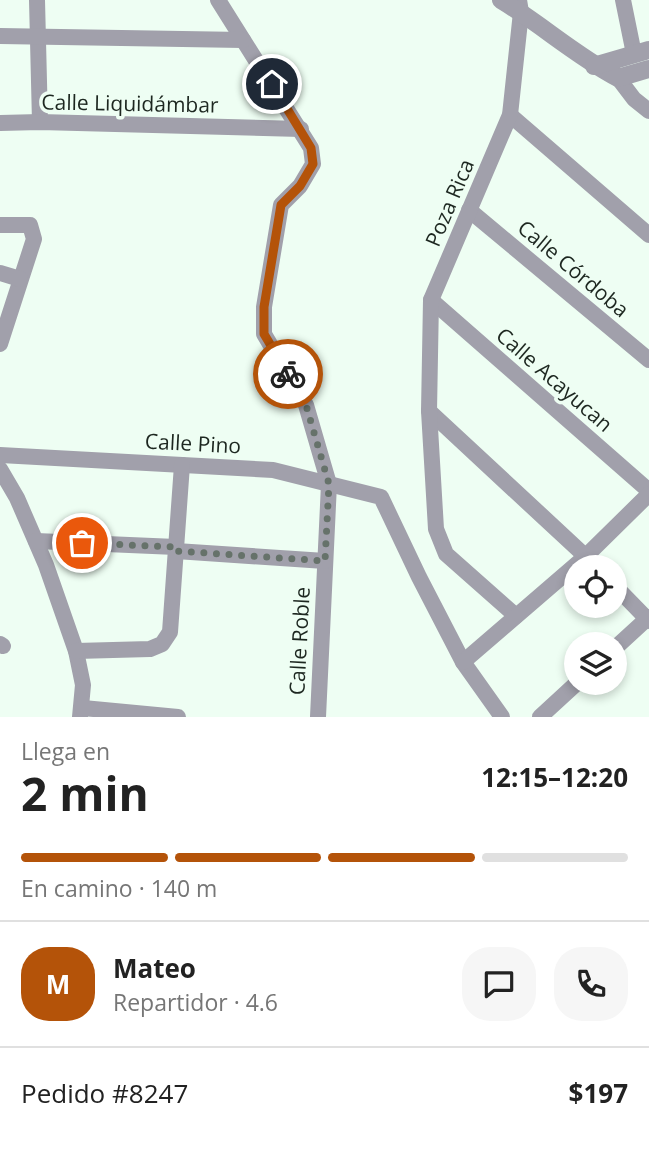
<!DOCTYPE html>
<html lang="es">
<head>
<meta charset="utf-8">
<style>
	body { margin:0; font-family:"Open Sans",sans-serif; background:#f6f6f6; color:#222; height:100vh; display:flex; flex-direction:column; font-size:26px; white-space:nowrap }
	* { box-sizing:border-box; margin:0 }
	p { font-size:23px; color:#767676 }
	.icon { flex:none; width:38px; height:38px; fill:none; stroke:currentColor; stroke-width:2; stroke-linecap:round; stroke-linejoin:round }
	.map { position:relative; height:717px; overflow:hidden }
	.drawer { display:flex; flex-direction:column; background:#fff; flex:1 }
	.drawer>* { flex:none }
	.tools { position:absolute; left:564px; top:555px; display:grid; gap:14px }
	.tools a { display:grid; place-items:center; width:63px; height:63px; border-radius:50%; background:#fff; box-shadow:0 4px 10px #0003; font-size:35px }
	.pin { position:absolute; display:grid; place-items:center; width:60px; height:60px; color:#fff; margin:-30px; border:4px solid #fff; border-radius:50%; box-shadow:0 2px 7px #0007 }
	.courier { position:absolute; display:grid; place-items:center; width:70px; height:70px; margin:-35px; border:5px solid #b45309; border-radius:50%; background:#fff; color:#222; box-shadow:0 2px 9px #0007 }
	.overview em { font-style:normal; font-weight:700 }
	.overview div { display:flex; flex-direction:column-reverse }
	.overview { display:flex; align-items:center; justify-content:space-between; height:119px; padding:0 21px }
	h1 { font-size:46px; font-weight:700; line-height:52px }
	.bar { display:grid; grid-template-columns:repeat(4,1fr); gap:10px 7px; align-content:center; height:84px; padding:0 21px }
	.bar i { height:9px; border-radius:5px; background:#e0e0e0 }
	.bar .selected { background:#b45309 }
	.bar p { grid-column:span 4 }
	.line { display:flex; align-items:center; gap:18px; padding:0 21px; border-top:2px solid #e0e0e0 }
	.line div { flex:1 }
	.round { display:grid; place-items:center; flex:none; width:74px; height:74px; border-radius:28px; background:#f6f6f6 }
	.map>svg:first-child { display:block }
</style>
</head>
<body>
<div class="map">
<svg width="649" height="717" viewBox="0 0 649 717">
	<rect width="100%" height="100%" fill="#eefef3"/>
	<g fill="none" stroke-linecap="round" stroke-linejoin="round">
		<g stroke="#a1a0ab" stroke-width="16">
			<path d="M37,0L40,122"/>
			<path d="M218,0L311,148L313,164L300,186L281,205L264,307V334L306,405L329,484L318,717"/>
			<path d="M623,0L634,54"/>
			<path d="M0,36L243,40"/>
			<path d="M612,70L634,99L649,111"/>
			<path d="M510,115L649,235"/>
			<path d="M0,123L40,122L301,129"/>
			<path d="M469,210L649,360"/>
			<path d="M0,225H30L34,239L0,344"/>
			<path d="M0,273L20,279"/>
			<path d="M431,300L649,491"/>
			<path d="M429,411L597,567"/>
			<path d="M0,455L273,470L381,497L419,577L463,662L502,717"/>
			<path d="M0,469L17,498L46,565L76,651L83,685L80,717"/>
			<path d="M36,541L176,547"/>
			<path d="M176,551L325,561"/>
			<path d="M614,585L649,621"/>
			<path d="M516,616L446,554L436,529L429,411L431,300L510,115L521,12L519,0"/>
			<path d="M0,644L3,646"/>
			<path d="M614,649L649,617"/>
			<path d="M76,651L150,649L162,644L170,632L182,465"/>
			<path d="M463,662L586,556L649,494"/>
			<path d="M83,708L178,717"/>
			<path d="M540,717L578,682"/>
		</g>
		<g stroke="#a1a0ab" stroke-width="18">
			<path d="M501,0C541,24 576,56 618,78L649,69"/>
			<path d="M594,66L649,50"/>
		</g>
	</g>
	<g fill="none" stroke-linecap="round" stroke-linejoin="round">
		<path stroke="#66726a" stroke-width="7" stroke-dasharray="0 12.6" d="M82,543L176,547V551L325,561L329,484L306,405L288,374"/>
		<path stroke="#b45309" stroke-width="9" d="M272,84L311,148L313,164L300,186L281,205L264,307V334L288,374"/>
	</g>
	<g text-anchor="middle" stroke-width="7" stroke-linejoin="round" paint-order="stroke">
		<g font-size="21" fill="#1d2720" stroke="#eefef3">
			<text transform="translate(130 104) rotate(1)" y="7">Calle Liquidámbar</text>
			<text transform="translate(450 203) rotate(-67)" y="7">Poza Rica</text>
			<text transform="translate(573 269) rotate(40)" y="7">Calle Córdoba</text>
			<text transform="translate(554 380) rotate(41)" y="7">Calle Acayucan</text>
			<text transform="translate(193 444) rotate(3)" y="7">Calle Pino</text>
			<text transform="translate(300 641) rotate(-87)" y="7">Calle Roble</text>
		</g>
	</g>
</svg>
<div class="tools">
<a><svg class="icon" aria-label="locate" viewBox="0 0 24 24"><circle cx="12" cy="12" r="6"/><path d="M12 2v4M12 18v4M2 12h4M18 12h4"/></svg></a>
<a><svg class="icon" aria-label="layers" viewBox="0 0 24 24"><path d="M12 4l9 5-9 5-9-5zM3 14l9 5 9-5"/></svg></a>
</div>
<div class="pin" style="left:82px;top:543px;background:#ea580c"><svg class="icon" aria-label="bag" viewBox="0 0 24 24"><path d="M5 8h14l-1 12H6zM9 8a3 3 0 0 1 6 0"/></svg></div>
<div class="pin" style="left:272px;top:84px;background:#1f2937"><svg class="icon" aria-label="home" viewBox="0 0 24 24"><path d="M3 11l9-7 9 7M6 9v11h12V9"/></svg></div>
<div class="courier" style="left:288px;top:374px"><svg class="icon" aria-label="bike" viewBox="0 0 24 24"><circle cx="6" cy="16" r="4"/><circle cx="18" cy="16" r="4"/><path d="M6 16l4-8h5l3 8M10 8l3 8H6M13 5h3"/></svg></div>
</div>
<section class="drawer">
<div class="overview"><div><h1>2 min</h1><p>Llega en</p></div><em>12:15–12:20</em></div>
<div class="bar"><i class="selected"></i><i class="selected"></i><i class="selected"></i><i></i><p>En camino · 140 m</p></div>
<div class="line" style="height:126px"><b class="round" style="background:#b45309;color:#fff">M</b><div><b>Mateo</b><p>Repartidor · 4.6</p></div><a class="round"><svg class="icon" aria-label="chat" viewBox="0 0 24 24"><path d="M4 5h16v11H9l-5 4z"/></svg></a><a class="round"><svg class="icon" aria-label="phone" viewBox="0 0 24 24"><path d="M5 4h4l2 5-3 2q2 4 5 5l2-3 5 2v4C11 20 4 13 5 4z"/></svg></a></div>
<div class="line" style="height:91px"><div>Pedido #8247</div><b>$197</b></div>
</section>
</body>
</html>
